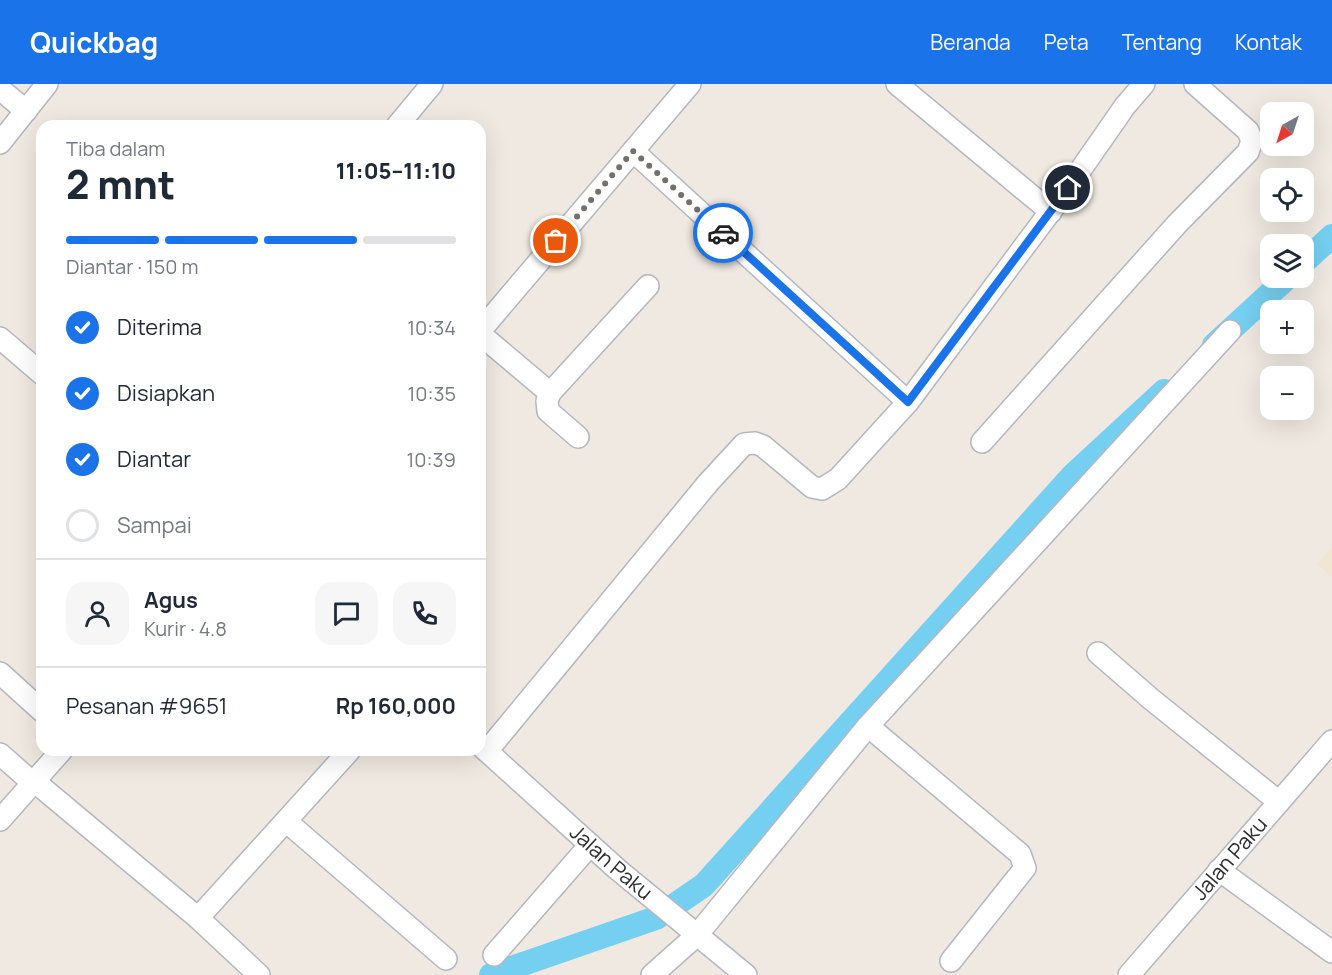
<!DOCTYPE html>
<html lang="id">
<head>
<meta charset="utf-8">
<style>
	body { margin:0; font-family:Manrope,sans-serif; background:#f6f6f7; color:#1f2937; height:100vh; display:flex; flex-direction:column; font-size:22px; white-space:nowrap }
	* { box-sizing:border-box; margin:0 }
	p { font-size:20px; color:#747a83 }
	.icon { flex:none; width:33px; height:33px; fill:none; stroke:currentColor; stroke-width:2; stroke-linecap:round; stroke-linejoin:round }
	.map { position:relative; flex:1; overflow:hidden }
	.panel { position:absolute; left:36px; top:36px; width:450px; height:636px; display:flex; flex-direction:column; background:#fff; border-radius:18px; box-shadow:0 6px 24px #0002 }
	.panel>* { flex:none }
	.needle { width:39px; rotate:219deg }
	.fabs { position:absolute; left:1260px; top:18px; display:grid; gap:12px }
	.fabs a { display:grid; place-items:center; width:54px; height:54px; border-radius:12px; background:#fff; box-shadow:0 6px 24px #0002; font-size:30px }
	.pin { position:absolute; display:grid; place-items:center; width:51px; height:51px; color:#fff; margin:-26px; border:3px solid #fff; border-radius:50%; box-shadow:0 2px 6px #0007 }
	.courier { position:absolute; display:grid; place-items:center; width:60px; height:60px; margin:-30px; border:4px solid #1a73e8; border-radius:50%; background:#fff; color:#222; box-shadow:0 2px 8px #0007 }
	.headline em { font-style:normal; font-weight:800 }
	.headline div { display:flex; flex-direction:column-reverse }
	.headline { display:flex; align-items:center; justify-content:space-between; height:102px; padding:0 30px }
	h1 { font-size:39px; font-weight:800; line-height:45px }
	.bar { display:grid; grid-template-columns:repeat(4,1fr); gap:9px 6px; align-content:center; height:72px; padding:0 30px }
	.bar i { height:8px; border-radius:4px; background:#e0e1e3 }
	.bar .on { background:#1a73e8 }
	.bar p { grid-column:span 4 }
	.line { display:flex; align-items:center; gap:15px; padding:0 30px; border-top:2px solid #e0e1e3 }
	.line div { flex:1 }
	.round { display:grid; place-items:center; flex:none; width:63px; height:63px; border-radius:18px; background:#f6f6f7 }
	ol { padding:0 30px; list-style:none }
	li { display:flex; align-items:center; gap:18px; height:66px }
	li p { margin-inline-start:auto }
	li .icon { padding:6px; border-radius:50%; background:#1a73e8; color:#fff; stroke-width:4 }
	li:last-child { color:#747a83 }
	li i { width:33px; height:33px; border:3px solid #e0e1e3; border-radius:50% }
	header { display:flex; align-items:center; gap:36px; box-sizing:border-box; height:84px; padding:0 30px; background:#1a73e8; color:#fff }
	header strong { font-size:28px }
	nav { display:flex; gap:33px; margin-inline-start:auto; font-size:21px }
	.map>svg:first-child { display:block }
</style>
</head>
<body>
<header>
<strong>Quickbag</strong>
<nav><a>Beranda</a><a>Peta</a><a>Tentang</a><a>Kontak</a></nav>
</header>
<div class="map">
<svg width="1332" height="891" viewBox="0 0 1332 891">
	<rect width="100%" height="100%" fill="#efe9e1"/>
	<path fill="#f0e6d1" d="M1332,463V493L1317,480Z"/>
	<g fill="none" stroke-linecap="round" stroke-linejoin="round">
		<g stroke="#75cff0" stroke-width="24">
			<path d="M1304,178L1332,152"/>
			<path d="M1214,261L1287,194"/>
			<path d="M491,891L656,834L704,801L1073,391L1164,307"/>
		</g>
		<defs>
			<g id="street">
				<path d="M897,0L1051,128"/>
				<path d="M0,5L26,27"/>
				<path d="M397,42L432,0"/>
				<path d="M0,59L47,0"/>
				<path d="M633,67L908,318"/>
				<path d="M480,247L690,0"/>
				<path d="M480,250L550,309"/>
				<path d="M0,254L42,290"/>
				<path d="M578,353L548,327L547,317L550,309L648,202"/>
				<path d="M982,358L1177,140L1248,68L1252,57L1248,47L1195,0"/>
				<path d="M1098,569L1151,615L1279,718"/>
				<path d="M0,589L42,627"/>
				<path d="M868,642L1020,770L1025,784L951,877"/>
				<path id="s1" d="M480,661L617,785L746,891"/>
				<path d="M487,667L708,399L744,360L755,359L763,362L812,403L822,405L838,395L908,318L1068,104L1125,22L1144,0"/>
				<path d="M0,670L33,699"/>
				<path d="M34,697L198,834L259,891"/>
				<path d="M0,736L62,666"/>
				<path d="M287,738L446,875"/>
				<path d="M1219,786L1332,868"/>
				<path d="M198,834L350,666"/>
				<path d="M494,871L590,761"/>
				<path d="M652,891L697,851L868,642L1230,247"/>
				<path id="s2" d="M1129,891L1332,657"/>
			</g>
		</defs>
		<use href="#street" stroke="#b4b7c1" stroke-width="24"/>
		<use href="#street" stroke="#fff" stroke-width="21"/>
	</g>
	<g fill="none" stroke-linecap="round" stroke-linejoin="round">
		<path stroke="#726f6d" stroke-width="6" stroke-dasharray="0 10.8" d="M556,157L633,67L723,149"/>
		<path stroke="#1a73e8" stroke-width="8" d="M723,149L908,318L1068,104"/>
	</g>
	<g text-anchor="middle" stroke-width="4.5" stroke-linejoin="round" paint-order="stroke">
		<g font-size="21" fill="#2e2e2e" stroke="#fff">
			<text dy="7" stroke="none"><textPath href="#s2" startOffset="154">Jalan Paku</textPath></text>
			<text dy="7" stroke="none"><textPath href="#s1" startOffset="176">Jalan Paku</textPath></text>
		</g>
	</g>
</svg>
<div class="fabs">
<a><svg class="needle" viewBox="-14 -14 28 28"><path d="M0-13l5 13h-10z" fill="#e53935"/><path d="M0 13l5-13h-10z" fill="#747a83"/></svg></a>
<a><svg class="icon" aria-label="locate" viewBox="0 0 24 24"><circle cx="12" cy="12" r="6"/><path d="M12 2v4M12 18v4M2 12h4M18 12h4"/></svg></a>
<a><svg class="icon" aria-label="layers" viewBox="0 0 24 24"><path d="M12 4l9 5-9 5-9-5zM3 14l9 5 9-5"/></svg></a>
<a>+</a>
<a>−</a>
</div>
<div class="pin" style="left:556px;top:157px;background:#ea580c"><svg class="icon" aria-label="bag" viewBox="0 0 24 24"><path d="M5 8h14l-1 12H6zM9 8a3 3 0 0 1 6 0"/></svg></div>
<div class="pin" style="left:1068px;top:104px;background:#1f2937"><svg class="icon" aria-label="home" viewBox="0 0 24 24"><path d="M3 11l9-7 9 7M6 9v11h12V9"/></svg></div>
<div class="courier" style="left:723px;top:149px"><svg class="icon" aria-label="car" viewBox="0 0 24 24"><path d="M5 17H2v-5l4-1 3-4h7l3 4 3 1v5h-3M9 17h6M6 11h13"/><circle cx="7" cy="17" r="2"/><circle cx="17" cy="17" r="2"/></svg></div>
<section class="panel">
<div class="headline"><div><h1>2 mnt</h1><p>Tiba dalam</p></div><em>11:05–11:10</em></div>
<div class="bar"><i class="on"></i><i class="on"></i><i class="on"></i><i></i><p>Diantar · 150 m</p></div>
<ol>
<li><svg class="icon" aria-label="check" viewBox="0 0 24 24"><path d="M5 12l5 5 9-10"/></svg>Diterima<p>10:34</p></li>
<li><svg class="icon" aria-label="check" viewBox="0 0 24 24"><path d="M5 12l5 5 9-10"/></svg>Disiapkan<p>10:35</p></li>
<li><svg class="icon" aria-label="check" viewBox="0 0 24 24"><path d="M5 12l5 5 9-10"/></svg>Diantar<p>10:39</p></li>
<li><i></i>Sampai</li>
</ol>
<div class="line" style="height:108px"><a class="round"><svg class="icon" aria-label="person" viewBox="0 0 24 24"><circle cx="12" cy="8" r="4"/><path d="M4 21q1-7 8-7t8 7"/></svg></a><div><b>Agus</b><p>Kurir · 4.8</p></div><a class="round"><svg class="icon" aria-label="chat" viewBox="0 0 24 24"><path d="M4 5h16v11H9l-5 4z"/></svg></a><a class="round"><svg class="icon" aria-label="phone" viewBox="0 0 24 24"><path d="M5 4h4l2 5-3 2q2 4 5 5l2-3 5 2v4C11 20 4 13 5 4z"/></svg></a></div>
<div class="line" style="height:78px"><div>Pesanan #9651</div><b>Rp 160,000</b></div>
</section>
</div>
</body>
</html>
